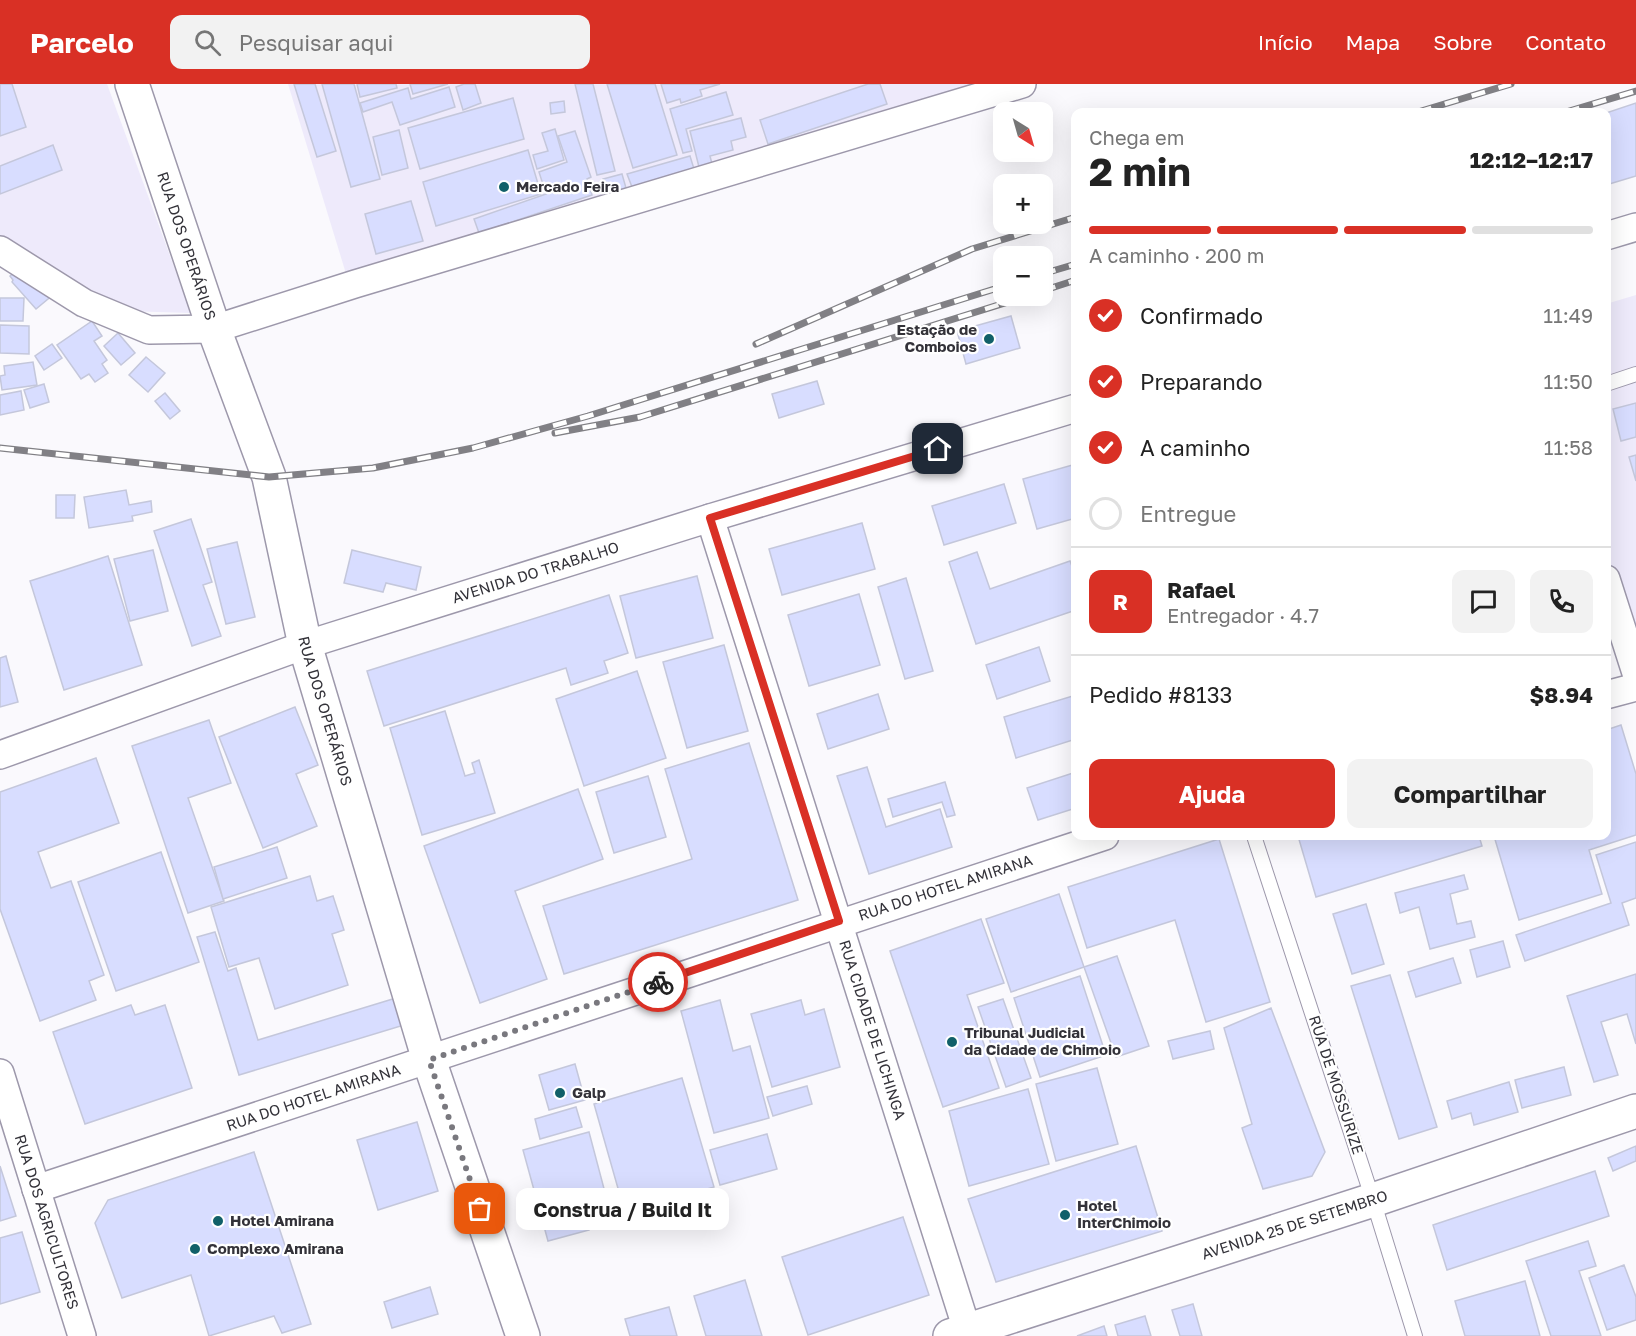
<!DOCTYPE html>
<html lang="pt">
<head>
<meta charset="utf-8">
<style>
	body { margin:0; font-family:"Golos Text",sans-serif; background:#f2f2f2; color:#222; height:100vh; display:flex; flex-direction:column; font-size:22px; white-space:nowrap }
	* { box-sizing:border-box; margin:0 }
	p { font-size:20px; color:#767676 }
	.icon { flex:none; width:33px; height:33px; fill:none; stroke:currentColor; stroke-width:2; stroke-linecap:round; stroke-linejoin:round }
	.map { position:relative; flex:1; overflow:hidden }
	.side { position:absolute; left:1071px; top:24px; width:540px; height:732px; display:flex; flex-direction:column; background:#fff; border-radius:12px; box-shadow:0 6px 24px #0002 }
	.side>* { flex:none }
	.needle { width:39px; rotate:143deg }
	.tools { position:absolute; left:993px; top:18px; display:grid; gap:12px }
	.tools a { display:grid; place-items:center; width:60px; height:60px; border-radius:12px; background:#fff; box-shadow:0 6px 24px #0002; font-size:30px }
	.pin { position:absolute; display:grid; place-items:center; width:51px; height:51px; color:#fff; margin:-26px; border-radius:12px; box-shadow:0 3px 9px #0006 }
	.courier { position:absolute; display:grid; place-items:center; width:60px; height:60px; margin:-30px; border:4px solid #d93025; border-radius:50%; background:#fff; color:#222; box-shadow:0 2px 8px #0007 }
	.bubble { position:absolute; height:42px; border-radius:12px; background:#fff; box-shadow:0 6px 24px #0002; font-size:20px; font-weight:700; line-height:42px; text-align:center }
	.summary em { font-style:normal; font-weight:700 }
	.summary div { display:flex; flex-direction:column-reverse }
	.summary { display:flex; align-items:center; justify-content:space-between; height:102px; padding:0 18px }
	h1 { font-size:39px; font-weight:700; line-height:45px }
	.bar { display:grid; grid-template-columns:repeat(4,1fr); gap:9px 6px; align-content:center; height:72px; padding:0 18px }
	.bar i { height:8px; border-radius:4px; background:#e0e0e0 }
	.bar .on { background:#d93025 }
	.bar p { grid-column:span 4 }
	.line { display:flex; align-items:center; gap:15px; padding:0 18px; border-top:2px solid #e0e0e0 }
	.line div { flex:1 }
	.round { display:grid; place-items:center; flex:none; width:63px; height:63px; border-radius:12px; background:#f2f2f2 }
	ol { padding:0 18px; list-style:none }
	li { display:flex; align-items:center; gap:18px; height:66px }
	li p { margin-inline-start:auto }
	li .icon { padding:6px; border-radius:50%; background:#d93025; color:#fff; stroke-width:4 }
	li:last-child { color:#767676 }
	li i { width:33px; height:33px; border:3px solid #e0e0e0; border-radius:50% }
	.action { display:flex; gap:12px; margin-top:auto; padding:12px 18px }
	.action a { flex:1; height:69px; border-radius:12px; background:#d93025; color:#fff; font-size:24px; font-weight:700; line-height:69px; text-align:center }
	.action a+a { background:#f2f2f2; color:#222 }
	header { display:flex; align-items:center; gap:36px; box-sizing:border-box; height:84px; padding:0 30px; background:#d93025; color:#fff }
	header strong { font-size:28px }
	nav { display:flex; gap:33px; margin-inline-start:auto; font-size:21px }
	.search { width:420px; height:54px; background:#f2f2f2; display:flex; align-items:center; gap:15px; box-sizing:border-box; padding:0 21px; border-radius:12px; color:#767676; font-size:22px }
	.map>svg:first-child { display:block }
</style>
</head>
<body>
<header>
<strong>Parcelo</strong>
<div class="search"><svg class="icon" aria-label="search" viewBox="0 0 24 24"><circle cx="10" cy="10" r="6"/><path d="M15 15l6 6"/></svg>Pesquisar aqui</div>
<nav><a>Início</a><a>Mapa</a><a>Sobre</a><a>Contato</a></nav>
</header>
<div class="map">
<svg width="1636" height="1252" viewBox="0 0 1636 1252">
	<rect width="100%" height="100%" fill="#faf9fd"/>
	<g fill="#eeeafb">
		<path d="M0,0H107L191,229L124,227L0,160Z"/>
		<path d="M288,0H1026L351,206Z"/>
		<path d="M1636,211V548L1607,472L1606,220Z"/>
	</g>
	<g fill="#d8ddff" stroke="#c4c7db" stroke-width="1.5">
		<path d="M0,0H12L26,43L0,52Z"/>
		<path d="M294,0H315L336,67L317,73Z"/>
		<path d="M322,0H354L380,95L351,103Z"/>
		<path d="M357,0H396L397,4L360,13Z"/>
		<path d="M410,0H448L413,10Z"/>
		<path d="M464,0H475L481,19L463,26L456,3Z"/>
		<path d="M575,0H593L615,87L597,91Z"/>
		<path d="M607,0H655L677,71L633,84Z"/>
		<path d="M661,0H720L700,6L702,12L681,19L680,15L667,19Z"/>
		<path d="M868,0H880L887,20L768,60L760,36Z"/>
		<path d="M449,3L455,23L400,41L392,18L363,28L360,19L408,4L411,15Z"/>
		<path d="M726,8L733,31L686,45L692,67L683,69L670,25Z"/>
		<path d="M513,14L524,55L420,85L408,44Z"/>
		<path d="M564,17L565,28L551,30L550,19Z"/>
		<path d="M1636,19V92L1606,101V29Z"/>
		<path d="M741,34L746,53L731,57L733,66L710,72L712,80L699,83L690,47Z"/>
		<path d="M555,45L564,76L537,85L533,71L548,67L542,49Z"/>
		<path d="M399,46L408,84L382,91L373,53Z"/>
		<path d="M575,47L591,93L587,95L592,111L479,149L474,135L546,110L539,88L567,78L558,52Z"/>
		<path d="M53,61L62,86L0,110V82Z"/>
		<path d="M528,66L541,110L436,142L423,98Z"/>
		<path d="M690,72L694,85L632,103L627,90Z"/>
		<path d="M622,90L626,104L607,109L603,95Z"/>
		<path d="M411,117L423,157L376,170L365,130Z"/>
		<path d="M20,183L54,210L36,225L12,198L13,196L10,192Z"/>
		<path d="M0,214H24L23,237H0Z"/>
		<path d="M1011,232L1020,264L966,280L957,247Z"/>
		<path d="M92,237L102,252L94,257L107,276L102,280L108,289L95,298L89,290L81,295L57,261Z"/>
		<path d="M0,241L29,242V270L0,269Z"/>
		<path d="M118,249L135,269L121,281L104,262Z"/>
		<path d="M52,260L62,274L44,286L35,272Z"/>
		<path d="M146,273L165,289L148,308L129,291Z"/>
		<path d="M33,278L37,301L2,306L0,292L5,291L4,282Z"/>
		<path d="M817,297L824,320L779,334L772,310Z"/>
		<path d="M44,300L49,318L30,324L24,306Z"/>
		<path d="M21,307L24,326L0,331V311Z"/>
		<path d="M165,309L180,327L170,335L155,317Z"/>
		<path d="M1636,319V353L1621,357L1613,325Z"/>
		<path d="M1636,371V397L1629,373Z"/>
		<path d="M1076,380V434L1037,445L1023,395Z"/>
		<path d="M1004,400L1016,439L944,461L932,422Z"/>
		<path d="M126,406L129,421L151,417L152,428L132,432L133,437L89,444L84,413Z"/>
		<path d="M56,411H75L74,434H56Z"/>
		<path d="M191,435L212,498L203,501L221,552L192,562L154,447Z"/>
		<path d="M862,439L875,485L782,511L769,465Z"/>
		<path d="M237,458L255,533L226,540L207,465Z"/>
		<path d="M153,466L168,527L130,537L114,475Z"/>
		<path d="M352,466L421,483L416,506L386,499L383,508L344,499Z"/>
		<path d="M977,468L990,505L1070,477L1076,493V526L976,560L949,478Z"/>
		<path d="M108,472L142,581L64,606L30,497Z"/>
		<path d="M697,492L713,554L636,574L620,512Z"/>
		<path d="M906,494L933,587L905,595L878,503Z"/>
		<path d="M859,510L880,581L809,602L788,531Z"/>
		<path d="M609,511L628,569L604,577L608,589L571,601L566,584L384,642L367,587Z"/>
		<path d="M724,561L748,647L687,664L663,578Z"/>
		<path d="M1039,563L1050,597L997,615L986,581Z"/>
		<path d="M6,572L18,618L0,623V574Z"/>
		<path d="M637,587L666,674L584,702L556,615Z"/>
		<path d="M878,610L889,645L828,665L817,630Z"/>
		<path d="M1076,611V655L1016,674L1004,633Z"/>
		<path d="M295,623L318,681L296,690L317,742L263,764L219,653Z"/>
		<path d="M445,627L465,692L475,689L472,679L479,676L495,729L422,751L390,644Z"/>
		<path d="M209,636L231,699L188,714L224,817L188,829L132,662Z"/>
		<path d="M1621,641L1636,690V751L1589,766L1602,810L1519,836L1494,752H1606V646Z"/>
		<path d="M749,659L798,816L564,890L543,822L692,775L665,685Z"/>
		<path d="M96,674L119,739L38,768L51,804L71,797L104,891L89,897L96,916L40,937L0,825V708Z"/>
		<path d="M867,683L886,743L940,725L952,763L869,790L837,692Z"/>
		<path d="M1076,688V724L1038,736L1027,704Z"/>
		<path d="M648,692L666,753L614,769L596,708Z"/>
		<path d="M945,698L955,731L947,733L942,718L893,733L888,715Z"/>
		<path d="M578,705L603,775L515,807L547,895L480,919L424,762Z"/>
		<path d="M1298,752H1479L1482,762L1316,813Z"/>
		<path d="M1219,755L1270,918L1206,938L1175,836L1087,864L1068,803Z"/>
		<path d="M1636,758V814L1622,819L1629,841L1525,877L1516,851L1611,819L1596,771Z"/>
		<path d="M277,763L287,794L223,815L214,783Z"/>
		<path d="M161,768L199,878L116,907L78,798Z"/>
		<path d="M1464,791L1468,805L1450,810L1457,840L1471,837L1475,853L1430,865L1419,823L1400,829L1395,809Z"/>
		<path d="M310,792L317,817L333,812L344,846L332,850L348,901L275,925L259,874L229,883L211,823Z"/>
		<path d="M1059,810L1084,883L1011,908L986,835Z"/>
		<path d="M1366,820L1384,880L1352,890L1333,830Z"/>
		<path d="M981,835L1004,899L967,911L999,1004L943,1023L890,867Z"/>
		<path d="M215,848L228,887L236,884L258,956L396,914L404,941L239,991L197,853Z"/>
		<path d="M1503,857L1510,883L1477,893L1470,866Z"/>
		<path d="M1117,872L1149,962L1116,973L1084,883Z"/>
		<path d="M1453,874L1461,899L1416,913L1408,888Z"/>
		<path d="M1636,890V960L1627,930L1601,938L1618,991L1594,998L1567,912Z"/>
		<path d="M1390,891L1437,1043L1399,1055L1351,902Z"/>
		<path d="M1080,892L1106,971L1040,993L1014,914Z"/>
		<path d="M1003,915L1031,994L1006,1003L978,923Z"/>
		<path d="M720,916L733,967L750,962L769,1034L714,1049L681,927Z"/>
		<path d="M801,916L805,931L824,925L840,983L772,1003L751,930Z"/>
		<path d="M131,921L135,931L165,921L192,1004L85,1040L53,948Z"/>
		<path d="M1271,924L1325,1068L1312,1092L1263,1105L1242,1044L1252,1040L1224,944Z"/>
		<path d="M1210,947L1214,965L1173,975L1168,957Z"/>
		<path d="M575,980L585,1016L549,1026L539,991Z"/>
		<path d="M1564,983L1571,1011L1522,1024L1515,996Z"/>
		<path d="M1097,984L1118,1060L1056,1077L1036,1000Z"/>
		<path d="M682,994L714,1103L625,1129L594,1020Z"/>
		<path d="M1509,998L1518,1028L1474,1041L1471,1029L1452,1035L1447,1017Z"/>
		<path d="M807,1002L812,1020L773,1032L767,1013Z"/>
		<path d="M1028,1005L1049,1080L969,1102L949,1027Z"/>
		<path d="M576,1023L582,1043L540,1055L535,1035Z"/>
		<path d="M417,1038L438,1107L378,1126L357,1056Z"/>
		<path d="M589,1048L607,1116L582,1123L589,1146L548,1157L523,1066Z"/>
		<path d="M767,1050L777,1085L720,1101L710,1066Z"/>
		<path d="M1136,1062L1162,1147L996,1198L968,1115Z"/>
		<path d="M1636,1062V1077L1613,1087L1608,1074Z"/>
		<path d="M254,1068L311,1240L282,1249L274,1232L209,1252L191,1191L122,1214L95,1139L108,1116Z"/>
		<path d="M0,1082L16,1132L0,1137Z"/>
		<path d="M1595,1087L1609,1132L1447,1186L1433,1141Z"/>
		<path d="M903,1133L929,1211L808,1251L782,1173Z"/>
		<path d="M22,1148L40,1208L0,1220V1154Z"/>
		<path d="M1588,1157L1596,1182L1579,1187L1601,1252H1551L1526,1177Z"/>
		<path d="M1624,1181L1636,1213V1236L1607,1246L1589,1194Z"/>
		<path d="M745,1196L762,1252H706L694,1212Z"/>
		<path d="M1525,1197L1540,1252H1465L1455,1217Z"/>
		<path d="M430,1203L438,1230L392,1244L384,1218Z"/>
		<path d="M1193,1220L1202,1252H1180L1172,1226Z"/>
		<path d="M669,1223L677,1252H630L625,1235Z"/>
		<path d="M1145,1232L1151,1252H1118L1115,1241Z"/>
		<path d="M1104,1242L1107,1252H1077Z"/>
	</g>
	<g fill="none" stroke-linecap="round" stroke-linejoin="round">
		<defs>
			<g id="lane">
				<path d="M1606,300L1636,290"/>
				<path d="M1254,752L1373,1116L1415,1252"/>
			</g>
			<g id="street">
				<path d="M1606,152L1636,143"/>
				<path d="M0,166L84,219L149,246L214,245L355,200L1022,0"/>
				<path id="s1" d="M710,434L969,1252"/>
				<path d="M1606,495L1636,589"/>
				<path d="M1606,611L1636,603"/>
				<path id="s2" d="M0,671L305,561L710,434L1076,324"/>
				<path id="s3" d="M0,989L82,1252"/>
				<path id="s4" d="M36,1105C393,989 748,867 1105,752"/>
			</g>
			<g id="secondary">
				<path id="s5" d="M132,0L214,245L269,393L305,561L429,976L523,1252"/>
				<path id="s6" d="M950,1252L1373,1116L1636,1027"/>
			</g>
		</defs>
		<use href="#lane" stroke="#9d98ab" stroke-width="16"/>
		<use href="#street" stroke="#9d98ab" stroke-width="30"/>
		<use href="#secondary" stroke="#9d98ab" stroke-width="36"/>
		<use href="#lane" stroke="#fff" stroke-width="14"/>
		<use href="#street" stroke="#fff" stroke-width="27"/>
		<use href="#secondary" stroke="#fff" stroke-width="33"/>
		<defs>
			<g id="rail">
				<path d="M1418,28L1511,0"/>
				<path d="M1566,28L1636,7"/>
				<path d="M1042,190L1076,180"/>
				<path d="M1042,207L1076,196"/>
				<path d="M756,260L972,165L1076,133"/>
				<path d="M555,349L640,333L1027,212"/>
				<path d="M0,364L269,393L373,384L473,364L588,332L1004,202"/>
			</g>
		</defs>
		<use href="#rail" stroke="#818085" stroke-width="7"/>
		<use href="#rail" stroke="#fff" stroke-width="4.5" stroke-dasharray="14" stroke-linecap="butt"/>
	</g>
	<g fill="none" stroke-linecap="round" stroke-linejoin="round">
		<path stroke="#79787e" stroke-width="6" stroke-dasharray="0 10.8" d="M480,1125L429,976L658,898"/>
		<path stroke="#d93025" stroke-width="8" d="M658,898L839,837L710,434L938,365"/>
	</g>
	<g fill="#116069" stroke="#fff" stroke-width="2">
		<circle cx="504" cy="103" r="6"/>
		<circle cx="989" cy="255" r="6"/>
		<circle cx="952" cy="958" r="6"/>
		<circle cx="560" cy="1009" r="6"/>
		<circle cx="1065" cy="1131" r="6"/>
		<circle cx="218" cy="1137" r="6"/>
		<circle cx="195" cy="1165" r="6"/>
	</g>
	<g text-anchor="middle" stroke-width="4.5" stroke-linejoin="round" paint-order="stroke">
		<g font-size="15" font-weight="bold" fill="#333239" stroke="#fff" text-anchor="start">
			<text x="516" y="108">Mercado Feira</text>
			<text x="977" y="251" text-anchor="end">Estação de<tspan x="977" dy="17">Comboios</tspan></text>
			<text x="964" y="954">Tribunal Judicial<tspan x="964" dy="17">da Cidade de Chimoio</tspan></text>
			<text x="572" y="1014">Galp</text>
			<text x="1077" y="1127">Hotel<tspan x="1077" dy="17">InterChimoio</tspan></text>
			<text x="230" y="1142">Hotel Amirana</text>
			<text x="207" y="1170">Complexo Amirana</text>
		</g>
		<g font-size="15" fill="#333239" stroke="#fff">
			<text dy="5" stroke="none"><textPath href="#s5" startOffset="171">RUA DOS OPERÁRIOS</textPath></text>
			<text dy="5" stroke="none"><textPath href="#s2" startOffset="566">AVENIDA DO TRABALHO</textPath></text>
			<text dy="5" stroke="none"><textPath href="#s5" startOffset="657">RUA DOS OPERÁRIOS</textPath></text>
			<text dy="5" stroke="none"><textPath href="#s4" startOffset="958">RUA DO HOTEL AMIRANA</textPath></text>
			<text dy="5" stroke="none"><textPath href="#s1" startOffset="537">RUA CIDADE DE LICHINGA</textPath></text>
			<text transform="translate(1336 1001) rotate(72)" y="5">RUA DE MOSSURIZE</text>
			<text dy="5" stroke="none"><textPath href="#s4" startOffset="292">RUA DO HOTEL AMIRANA</textPath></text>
			<text dy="5" stroke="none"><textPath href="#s3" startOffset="156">RUA DOS AGRICULTORES</textPath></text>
			<text dy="5" stroke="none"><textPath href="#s6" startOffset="362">AVENIDA 25 DE SETEMBRO</textPath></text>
		</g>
	</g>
</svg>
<div class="tools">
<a><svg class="needle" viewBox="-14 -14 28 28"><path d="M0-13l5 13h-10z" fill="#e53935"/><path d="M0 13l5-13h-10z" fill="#767676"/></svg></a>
<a>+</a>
<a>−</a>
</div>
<div class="pin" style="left:480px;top:1125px;background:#ea580c"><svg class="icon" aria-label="bag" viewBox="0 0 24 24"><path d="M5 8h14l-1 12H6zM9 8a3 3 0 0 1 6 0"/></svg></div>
<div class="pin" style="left:938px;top:365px;background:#1f2937"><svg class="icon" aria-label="home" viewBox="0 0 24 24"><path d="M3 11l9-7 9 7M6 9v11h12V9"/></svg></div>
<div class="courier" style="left:658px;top:898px"><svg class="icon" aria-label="bike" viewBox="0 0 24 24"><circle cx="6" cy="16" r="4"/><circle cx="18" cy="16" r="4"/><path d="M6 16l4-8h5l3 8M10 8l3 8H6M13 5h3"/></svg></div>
<div class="bubble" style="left:516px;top:1104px;width:213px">Construa / Build It</div>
<section class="side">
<div class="summary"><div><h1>2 min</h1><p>Chega em</p></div><em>12:12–12:17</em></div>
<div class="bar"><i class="on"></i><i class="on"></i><i class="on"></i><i></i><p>A caminho · 200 m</p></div>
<ol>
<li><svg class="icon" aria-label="check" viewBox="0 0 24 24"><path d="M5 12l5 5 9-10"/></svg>Confirmado<p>11:49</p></li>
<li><svg class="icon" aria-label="check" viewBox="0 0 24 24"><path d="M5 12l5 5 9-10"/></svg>Preparando<p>11:50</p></li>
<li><svg class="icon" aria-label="check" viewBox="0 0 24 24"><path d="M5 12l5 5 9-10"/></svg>A caminho<p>11:58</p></li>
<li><i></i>Entregue</li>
</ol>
<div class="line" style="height:108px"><b class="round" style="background:#d93025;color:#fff">R</b><div><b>Rafael</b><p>Entregador · 4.7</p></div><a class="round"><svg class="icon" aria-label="chat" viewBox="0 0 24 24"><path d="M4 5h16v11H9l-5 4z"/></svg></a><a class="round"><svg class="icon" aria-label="phone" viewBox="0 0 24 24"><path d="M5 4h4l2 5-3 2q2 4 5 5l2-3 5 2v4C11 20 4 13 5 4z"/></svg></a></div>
<div class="line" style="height:78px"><div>Pedido #8133</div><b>$8.94</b></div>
<div class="action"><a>Ajuda</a><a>Compartilhar</a></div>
</section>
</div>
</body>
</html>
